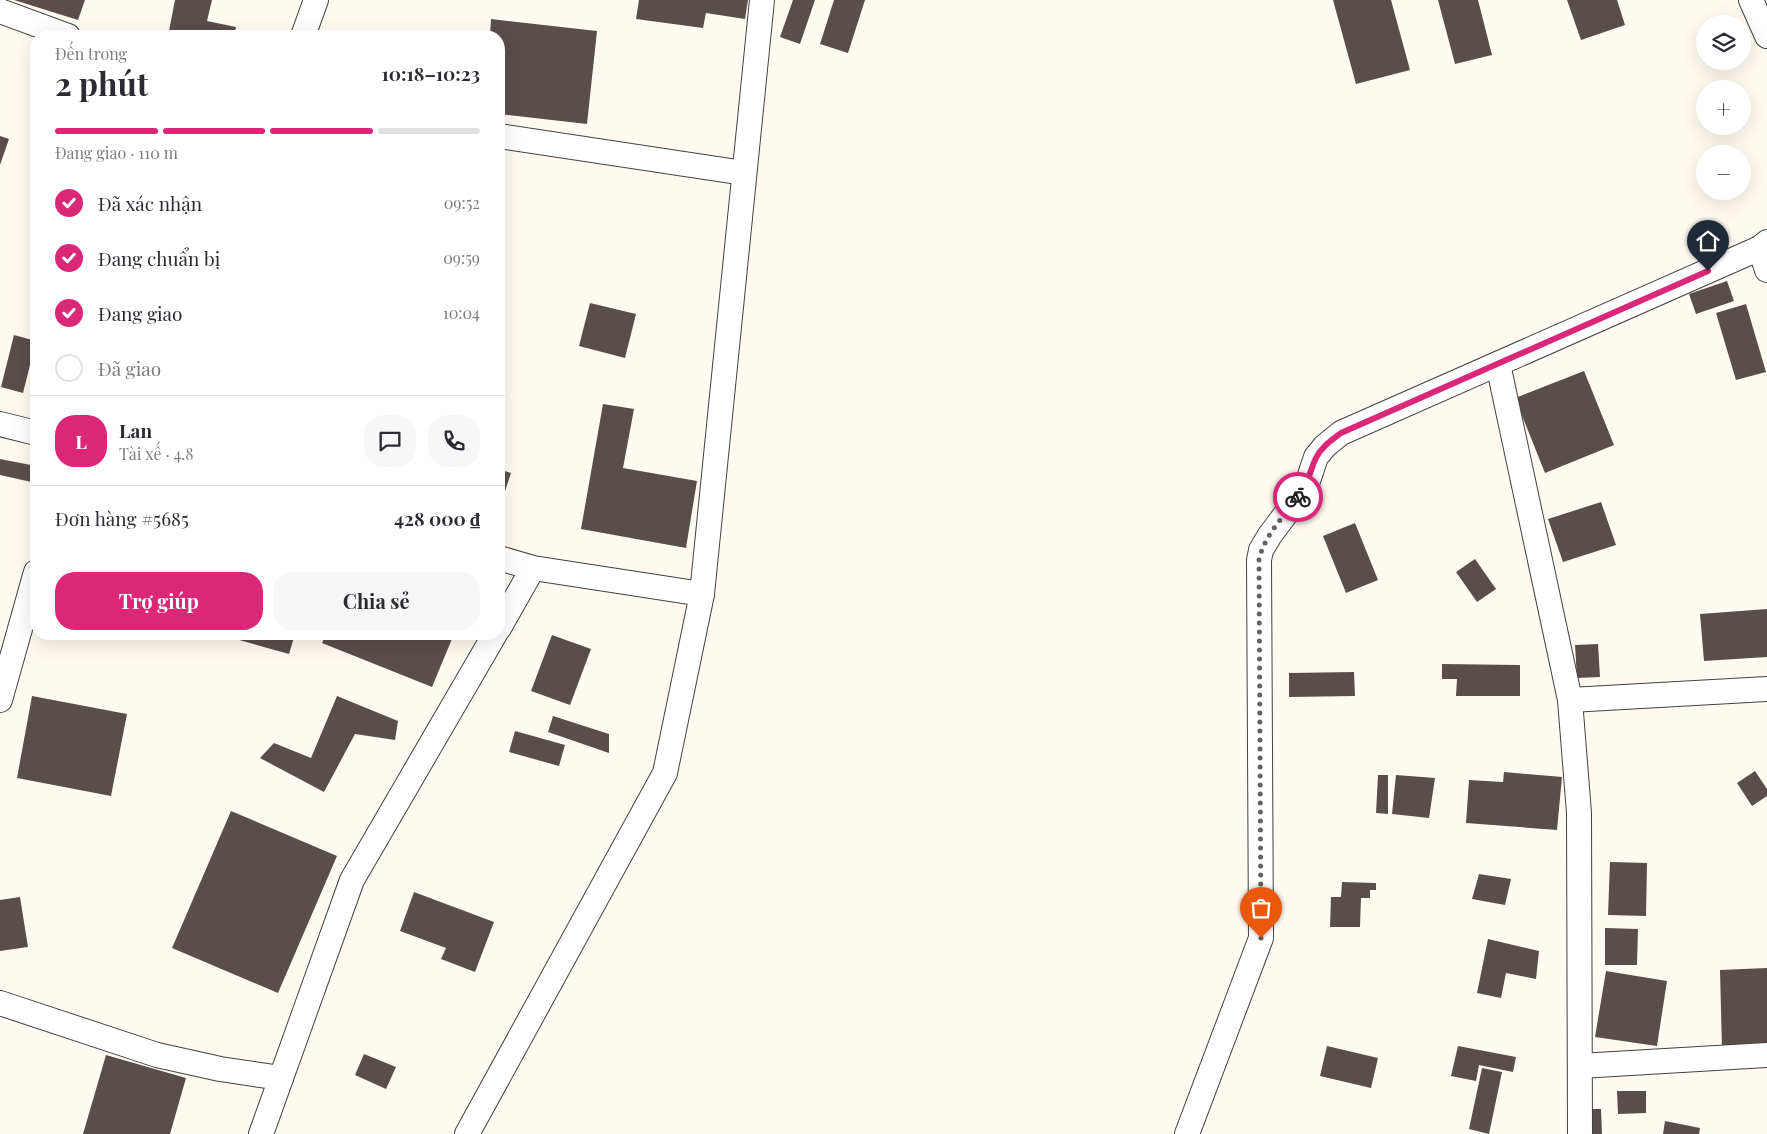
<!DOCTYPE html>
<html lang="vi">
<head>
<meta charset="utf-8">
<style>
	body { margin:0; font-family:"Playfair Display",serif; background:#f7f7f7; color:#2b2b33; height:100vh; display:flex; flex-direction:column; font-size:19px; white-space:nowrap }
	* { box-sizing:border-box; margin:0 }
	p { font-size:16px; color:#7c7c81 }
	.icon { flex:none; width:28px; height:28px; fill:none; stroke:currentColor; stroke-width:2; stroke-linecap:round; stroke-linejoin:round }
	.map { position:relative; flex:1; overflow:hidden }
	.panel { position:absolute; left:30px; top:30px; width:475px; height:610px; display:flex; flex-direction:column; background:#fff; border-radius:20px; box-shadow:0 5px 20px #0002 }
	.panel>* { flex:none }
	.fabs { position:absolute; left:1696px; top:15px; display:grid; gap:10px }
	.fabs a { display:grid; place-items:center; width:55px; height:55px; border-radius:50%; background:#fff; box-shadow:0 5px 20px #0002; font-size:25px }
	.pin { position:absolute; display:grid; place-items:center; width:42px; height:42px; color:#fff; margin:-51px -21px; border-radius:50% 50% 50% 0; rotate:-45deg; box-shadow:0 0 5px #0007 }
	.pin .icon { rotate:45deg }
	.courier { position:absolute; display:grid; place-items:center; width:50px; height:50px; margin:-25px; border:4px solid #db2777; border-radius:50%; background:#fff; color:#222; box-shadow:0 1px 6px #0007 }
	.summary em { font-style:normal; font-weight:700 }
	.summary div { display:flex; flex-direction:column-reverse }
	.summary { display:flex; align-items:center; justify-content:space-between; height:85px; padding:0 25px }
	h1 { font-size:32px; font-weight:700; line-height:38px }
	.bar { display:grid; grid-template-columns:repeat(4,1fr); gap:8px 5px; align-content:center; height:60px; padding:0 25px }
	.bar i { height:6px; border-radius:4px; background:#e1e1e2 }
	.bar .active { background:#db2777 }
	.bar p { grid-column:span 4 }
	.line { display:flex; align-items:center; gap:12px; padding:0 25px; border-top:1px solid #e1e1e2 }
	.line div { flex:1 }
	.round { display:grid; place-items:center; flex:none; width:52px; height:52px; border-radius:20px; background:#f7f7f7 }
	ol { padding:0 25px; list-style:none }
	li { display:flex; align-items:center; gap:15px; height:55px }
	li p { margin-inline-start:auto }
	li .icon { padding:5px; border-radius:50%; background:#db2777; color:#fff; stroke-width:4 }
	li:last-child { color:#7c7c81 }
	li i { width:28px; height:28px; border:2px solid #e1e1e2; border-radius:50% }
	.action { display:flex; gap:10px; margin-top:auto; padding:10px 25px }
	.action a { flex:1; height:58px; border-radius:20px; background:#db2777; color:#fff; font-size:20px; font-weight:700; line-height:58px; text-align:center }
	.action a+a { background:#f7f7f7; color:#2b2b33 }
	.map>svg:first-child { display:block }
</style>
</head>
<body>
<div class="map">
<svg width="1767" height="1134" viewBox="0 0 1767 1134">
	<rect width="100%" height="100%" fill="#fffbf2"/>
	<g fill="#594e4b">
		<path d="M14,0H85L78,20Z"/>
		<path d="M175,0H212L207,21L236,27L234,36H168Z"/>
		<path d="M639,0H748L745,19L706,13L703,28L636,19Z"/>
		<path d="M793,0H815L800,44L780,37Z"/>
		<path d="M834,0H865L848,53L820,44Z"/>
		<path d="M1333,0H1391L1410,70L1356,84Z"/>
		<path d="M1438,0H1478L1492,55L1455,64Z"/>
		<path d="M1567,0H1617L1625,25L1581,40Z"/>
		<path d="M491,19L597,31L587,124L499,114V36H490Z"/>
		<path d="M0,136L9,139L0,165Z"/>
		<path d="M1727,281L1734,301L1696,314L1689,294Z"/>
		<path d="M590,303L636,314L625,358L579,346Z"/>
		<path d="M1746,304L1766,372L1736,380L1716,313Z"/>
		<path d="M14,335L36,341L23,393L1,387Z"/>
		<path d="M1584,371L1614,445L1545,473L1515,398Z"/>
		<path d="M603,404L634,409L623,468L697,481L686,548L581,529Z"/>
		<path d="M0,459L36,466V483L0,475Z"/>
		<path d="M499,469L511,473L499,509Z"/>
		<path d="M1601,502L1616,545L1563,562L1548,519Z"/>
		<path d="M1355,523L1378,580L1346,593L1323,536Z"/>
		<path d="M1475,559L1496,589L1477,602L1456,572Z"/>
		<path d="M1767,609V657L1704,661L1700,614Z"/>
		<path d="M218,634H295L289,654Z"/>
		<path d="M326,634H454L432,687L322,643Z"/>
		<path d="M552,635L591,649L570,705L531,691Z"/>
		<path d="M1598,644L1600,677L1577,678L1575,645Z"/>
		<path d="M1442,664L1520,665V696H1456L1457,679H1442Z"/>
		<path d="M1354,672L1355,696L1289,697V673Z"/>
		<path d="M32,696L127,714L111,796L17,778Z"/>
		<path d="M337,696L398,721L395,740L355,734L324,792L260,758L274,743L311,758Z"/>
		<path d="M553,716L609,734V753L548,732Z"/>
		<path d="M515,731L565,745L559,766L509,752Z"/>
		<path d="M1755,771L1767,789V796L1752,806L1737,783Z"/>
		<path d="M1504,772L1562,777L1557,830L1466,823L1469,780L1503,782Z"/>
		<path d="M1378,775H1388V814L1376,813Z"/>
		<path d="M1396,775L1435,778L1429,818L1392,814Z"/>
		<path d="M231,811L337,856L278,993L172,948Z"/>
		<path d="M1610,862L1647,863L1646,916L1608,915Z"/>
		<path d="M1479,874L1511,879L1505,905L1472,899Z"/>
		<path d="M1342,882L1376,883V890H1370V898H1361L1360,927H1330L1331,897H1341Z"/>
		<path d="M414,892L494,922L475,972L441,959L446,948L400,931Z"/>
		<path d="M20,897L28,947L0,951V900Z"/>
		<path d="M1605,928L1638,929L1637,965H1605Z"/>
		<path d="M1488,939L1539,951L1536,979L1506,973L1501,998L1477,993Z"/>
		<path d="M1767,968V1048L1722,1049L1720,970Z"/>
		<path d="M1606,971L1667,981L1657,1046L1595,1037Z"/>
		<path d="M1327,1046L1378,1058L1371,1088L1320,1076Z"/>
		<path d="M1458,1046L1516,1057L1513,1072L1479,1065L1476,1081L1451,1076Z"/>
		<path d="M364,1054L396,1067L386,1089L355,1075Z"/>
		<path d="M106,1055L186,1078L170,1134H83Z"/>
		<path d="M1482,1068L1502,1072L1489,1134L1469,1129Z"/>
		<path d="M1617,1091H1646V1113L1618,1114Z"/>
		<path d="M1588,1109H1601L1602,1134H1588Z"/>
		<path d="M1665,1121L1700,1128L1699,1134H1663Z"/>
	</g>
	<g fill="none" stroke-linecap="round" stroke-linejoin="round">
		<defs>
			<g id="minor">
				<path d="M1751,0L1767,36"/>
				<path d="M0,11L68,36"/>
				<path d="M303,36L316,0"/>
				<path d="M499,136L744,173"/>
				<path d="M1760,248L1767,270"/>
				<path d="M1498,364L1570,700L1579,813L1580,1134"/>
				<path d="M0,424L36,433"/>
				<path d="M499,558L533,568L702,594"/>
				<path d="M499,628L533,568"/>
				<path d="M0,700L36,572"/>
				<path d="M1570,700L1767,689"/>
				<path d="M0,1003L157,1055L220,1069L281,1078"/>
				<path d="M1580,1066L1767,1055"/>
				<path d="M261,1134L352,880L495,634"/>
				<path d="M467,1134L665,773L702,594L762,0"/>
				<path d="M1187,1134L1261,938L1259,560L1261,550L1270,535L1306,487L1316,457L1325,446L1341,433L1760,248L1767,242"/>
			</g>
		</defs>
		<use href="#minor" stroke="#424242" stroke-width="26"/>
		<use href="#minor" stroke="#fff" stroke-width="24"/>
	</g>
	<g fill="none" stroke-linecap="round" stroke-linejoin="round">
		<path stroke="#63625e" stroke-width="5" stroke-dasharray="0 9" d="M1261,938L1259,560C1264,536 1284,516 1298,497"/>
		<path stroke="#db2777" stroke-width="6" d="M1298,497C1309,484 1309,472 1316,458C1321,447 1332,440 1341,433L1708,271"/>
	</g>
</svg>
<div class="fabs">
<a><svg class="icon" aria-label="layers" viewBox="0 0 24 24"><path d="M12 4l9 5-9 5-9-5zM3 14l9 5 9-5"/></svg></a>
<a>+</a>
<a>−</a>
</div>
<div class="pin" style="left:1261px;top:938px;background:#ea580c"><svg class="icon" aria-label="bag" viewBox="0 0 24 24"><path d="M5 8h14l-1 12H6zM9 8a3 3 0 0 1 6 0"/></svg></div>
<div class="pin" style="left:1708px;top:271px;background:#1f2937"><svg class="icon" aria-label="home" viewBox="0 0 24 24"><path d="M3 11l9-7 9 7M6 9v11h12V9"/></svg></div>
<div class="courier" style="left:1298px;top:497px"><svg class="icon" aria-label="bike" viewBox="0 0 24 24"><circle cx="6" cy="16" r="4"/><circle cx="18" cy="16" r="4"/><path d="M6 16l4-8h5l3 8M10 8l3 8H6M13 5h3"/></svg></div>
<section class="panel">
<div class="summary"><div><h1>2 phút</h1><p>Đến trong</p></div><em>10:18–10:23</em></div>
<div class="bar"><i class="active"></i><i class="active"></i><i class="active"></i><i></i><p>Đang giao · 110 m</p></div>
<ol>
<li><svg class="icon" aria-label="check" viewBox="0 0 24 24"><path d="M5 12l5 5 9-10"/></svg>Đã xác nhận<p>09:52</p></li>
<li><svg class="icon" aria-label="check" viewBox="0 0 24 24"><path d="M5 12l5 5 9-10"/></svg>Đang chuẩn bị<p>09:59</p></li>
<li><svg class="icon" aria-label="check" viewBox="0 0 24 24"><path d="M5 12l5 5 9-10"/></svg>Đang giao<p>10:04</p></li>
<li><i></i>Đã giao</li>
</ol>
<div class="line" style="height:90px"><b class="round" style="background:#db2777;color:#fff">L</b><div><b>Lan</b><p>Tài xế · 4.8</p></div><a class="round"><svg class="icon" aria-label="chat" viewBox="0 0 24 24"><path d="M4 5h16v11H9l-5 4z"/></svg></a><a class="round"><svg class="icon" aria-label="phone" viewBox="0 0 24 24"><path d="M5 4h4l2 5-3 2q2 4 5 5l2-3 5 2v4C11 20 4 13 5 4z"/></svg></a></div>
<div class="line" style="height:65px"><div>Đơn hàng #5685</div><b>428 000 ₫</b></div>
<div class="action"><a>Trợ giúp</a><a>Chia sẻ</a></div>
</section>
</div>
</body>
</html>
